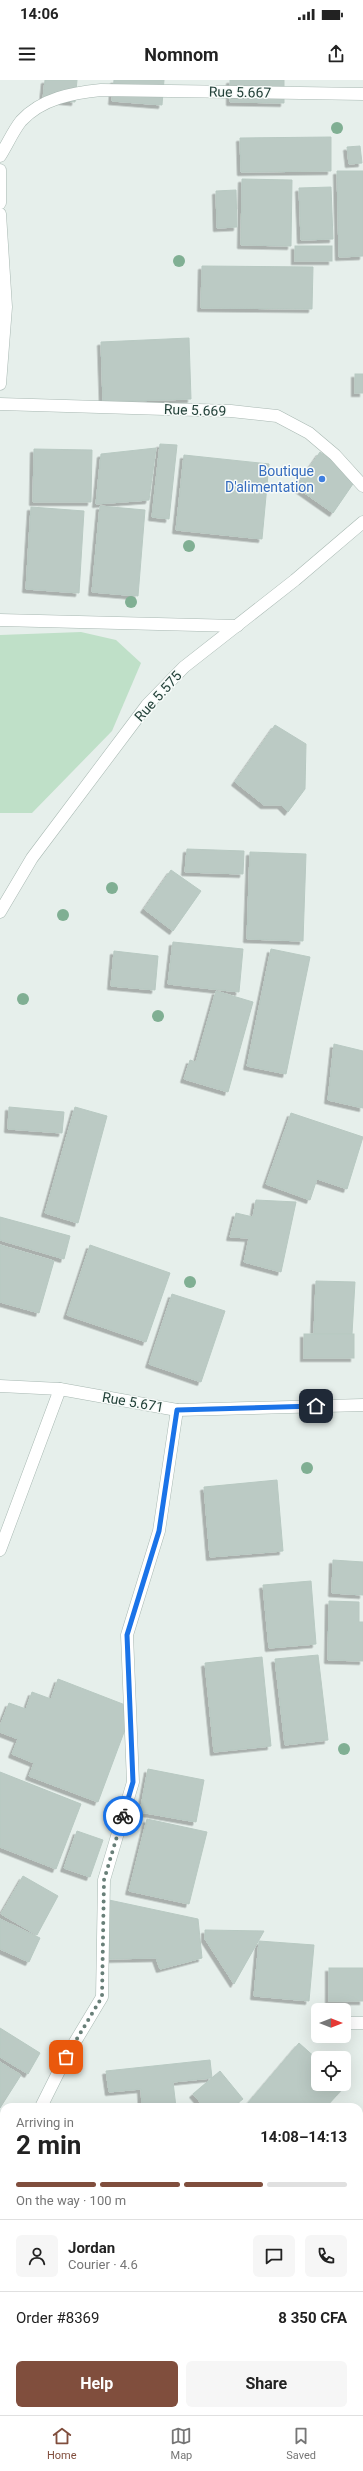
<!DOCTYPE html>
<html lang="en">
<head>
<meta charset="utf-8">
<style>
	body { margin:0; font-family:Roboto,sans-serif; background:#f6f6f6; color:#222; height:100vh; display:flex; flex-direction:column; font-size:15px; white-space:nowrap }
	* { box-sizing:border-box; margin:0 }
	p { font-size:13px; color:#767676 }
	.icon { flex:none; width:22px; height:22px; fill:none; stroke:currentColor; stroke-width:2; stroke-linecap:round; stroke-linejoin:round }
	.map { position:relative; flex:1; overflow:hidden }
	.side { position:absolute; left:0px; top:2023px; width:363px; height:312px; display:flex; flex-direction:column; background:#fff; border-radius:12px 12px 0 0; box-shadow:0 4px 16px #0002 }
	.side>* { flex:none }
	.needle { width:26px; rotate:90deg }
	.tools { position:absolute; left:311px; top:1923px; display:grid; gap:8px }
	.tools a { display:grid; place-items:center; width:40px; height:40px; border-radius:6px; background:#fff; box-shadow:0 4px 16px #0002; font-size:20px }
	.pin { position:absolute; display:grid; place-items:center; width:34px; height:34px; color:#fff; margin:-17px; border-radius:8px; box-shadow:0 2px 6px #0006 }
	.courier { position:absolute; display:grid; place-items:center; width:40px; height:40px; margin:-20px; border:3px solid #1a73e8; border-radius:50%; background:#fff; color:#222; box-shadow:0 1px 5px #0007 }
	.headline em { font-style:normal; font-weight:700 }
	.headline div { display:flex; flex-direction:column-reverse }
	.headline { display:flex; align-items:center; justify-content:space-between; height:68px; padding:0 16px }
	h1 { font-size:26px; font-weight:700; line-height:30px }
	.bar { display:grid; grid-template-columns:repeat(4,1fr); gap:6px 4px; align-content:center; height:48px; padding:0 16px }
	.bar i { height:5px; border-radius:3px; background:#e0e0e0 }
	.bar .on { background:#804e3d }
	.bar p { grid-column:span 4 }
	.line { display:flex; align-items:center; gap:10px; padding:0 16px; border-top:1px solid #e0e0e0 }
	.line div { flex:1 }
	.round { display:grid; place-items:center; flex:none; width:42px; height:42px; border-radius:6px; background:#f6f6f6 }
	.primary-button { display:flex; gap:8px; margin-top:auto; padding:8px 16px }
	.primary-button a { flex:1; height:46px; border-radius:6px; background:#804e3d; color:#fff; font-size:16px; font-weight:700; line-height:46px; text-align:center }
	.primary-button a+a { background:#f6f6f6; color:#222 }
	.status { display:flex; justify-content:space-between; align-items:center; height:28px; padding:0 20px; background:#fff; direction:ltr }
	.status svg { height:11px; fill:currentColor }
	header { display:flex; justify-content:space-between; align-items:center; height:52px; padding:0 16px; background:#fff; font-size:18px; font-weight:700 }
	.dock { display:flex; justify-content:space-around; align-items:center; height:56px; border-top:1px solid #e0e0e0; background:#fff; font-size:11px; color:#767676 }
	.dock a { display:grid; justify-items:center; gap:2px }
	.dock .on { color:#804e3d }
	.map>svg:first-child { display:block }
</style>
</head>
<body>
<div class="status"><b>14:06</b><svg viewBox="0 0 49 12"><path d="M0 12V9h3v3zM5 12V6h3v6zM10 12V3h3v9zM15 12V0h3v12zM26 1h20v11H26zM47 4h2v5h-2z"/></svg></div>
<header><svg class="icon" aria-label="menu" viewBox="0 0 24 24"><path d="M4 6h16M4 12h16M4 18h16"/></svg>Nomnom<svg class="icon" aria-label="share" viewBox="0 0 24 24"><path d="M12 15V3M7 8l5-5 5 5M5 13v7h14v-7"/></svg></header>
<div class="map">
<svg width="363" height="2335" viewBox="0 0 363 2335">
	<defs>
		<filter id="shadow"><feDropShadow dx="-3.5" dy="3.5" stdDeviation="0" flood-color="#0004"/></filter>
	</defs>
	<rect width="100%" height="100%" fill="#e6efeb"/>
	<path fill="#bfe0c8" d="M81,552L116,560L141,583L112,651L32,733H0V555Z"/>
	<g fill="#bbcac4" stroke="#b8c9c2" filter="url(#shadow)">
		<path d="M45,0H77L75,22L43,19Z"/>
		<path d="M114,0H164L162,25L112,21Z"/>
		<path d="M230,0H284V23L230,22Z"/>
		<path d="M331,57V91L241,92L240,58Z"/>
		<path d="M360,66L362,83L349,84L347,67Z"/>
		<path d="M337,91H363V176L339,177Z"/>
		<path d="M242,99L292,100L291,166L241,165Z"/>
		<path d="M331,107L333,159L301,160L299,108Z"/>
		<path d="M236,110L237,147L217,148L216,111Z"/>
		<rect x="295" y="166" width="37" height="15"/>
		<path d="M202,186L313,187L312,229L201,228Z"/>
		<path d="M189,258L191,319L103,322L101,262Z"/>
		<rect x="355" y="294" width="8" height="19"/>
		<path d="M160,364L177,365L169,439L152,437Z"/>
		<path d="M156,368L149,420L96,424L101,374Z"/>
		<path d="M34,369L92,370L91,422H33Z"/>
		<path d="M320,372L357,398L333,433L296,407Z"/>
		<path d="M184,375L269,384L262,459L176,450Z"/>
		<path d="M100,426L145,430L138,516L92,512Z"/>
		<path d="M31,427L84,431L79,513L26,509Z"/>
		<path d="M275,645L306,664L305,709L288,732L281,725H264L235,702Z"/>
		<path d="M187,769L244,771L243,794L185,792Z"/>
		<path d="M250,772L306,774L303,861L247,859Z"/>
		<path d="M171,790L201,811L173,851L144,829Z"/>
		<path d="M173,862L243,869L239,912L168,904Z"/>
		<path d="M271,869L310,877L286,994L247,986Z"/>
		<path d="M114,871L158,876L155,910L111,906Z"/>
		<path d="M216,911L253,922L228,1012L184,999L190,980L196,982Z"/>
		<path d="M334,964L363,971V1028L328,1020Z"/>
		<path d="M9,1027L64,1032L62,1053L8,1049Z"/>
		<path d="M75,1027L107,1036L78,1143L45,1133Z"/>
		<path d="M291,1033L363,1057L347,1109L317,1099L310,1120L266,1104Z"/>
		<path d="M256,1120L296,1122L281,1192L244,1182L249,1158L230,1157L236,1133L253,1137Z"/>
		<path d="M0,1137L70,1156L64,1179L0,1160Z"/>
		<path d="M0,1165L54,1181L39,1233L0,1222Z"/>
		<path d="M90,1165L170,1193L146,1262L67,1235Z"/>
		<path d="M316,1201L355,1202L352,1254H314Z"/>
		<path d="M172,1214L225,1231L201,1302L149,1284Z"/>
		<rect x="304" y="1254" width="50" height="24"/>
		<path d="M277,1400L283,1471L210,1477L204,1407Z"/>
		<path d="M333,1480L363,1482V1515L332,1513Z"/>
		<path d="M311,1501L316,1564L269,1568L263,1505Z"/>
		<path d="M329,1521L359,1522V1542H363V1581L328,1580Z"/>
		<path d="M318,1575L328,1660L285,1665L275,1579Z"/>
		<path d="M262,1577L271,1666L214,1672L205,1583Z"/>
		<path d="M58,1599L133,1628L98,1722L29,1696L34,1683L12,1674L18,1659L0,1652V1646L9,1623L26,1629L32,1612L51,1619Z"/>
		<path d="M148,1689L204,1700L196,1742L140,1732Z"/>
		<path d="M0,1692L81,1724L56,1789L0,1767Z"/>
		<path d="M147,1739L207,1752L189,1824L129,1811Z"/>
		<path d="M77,1751L103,1760L90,1797L64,1788Z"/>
		<path d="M23,1796L58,1816L37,1855L1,1834Z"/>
		<path d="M109,1820L198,1839L202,1878L160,1889L156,1878L109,1879Z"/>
		<path d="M0,1839L40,1858L29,1882L0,1869Z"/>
		<path d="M205,1850L264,1851L234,1904L205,1859Z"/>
		<path d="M259,1861L314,1865L309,1921L254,1916Z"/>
		<rect x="329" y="1888" width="34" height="33"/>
		<path d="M0,1948L40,1973L28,1994L0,1977Z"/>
		<path d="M299,1963L318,1980V2004L344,2003L346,2005L326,2027H253L248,2023Z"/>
		<path d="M210,1980L212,1998L173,2002L176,2027H142L141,2009L109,2012L106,1991Z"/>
		<path d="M0,1982L21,1995L0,2028Z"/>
		<path d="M220,1991L243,2019L233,2027H204L193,2014Z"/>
		<path d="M0,2039L4,2041V2059L0,2065Z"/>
		<path d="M359,2043L363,2047V2068L359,2072Z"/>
		<path d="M359,2090L363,2094V2123L359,2127Z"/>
		<rect x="83" y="2331" width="32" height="4"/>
		<path d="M123,2331H205L204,2335H123Z"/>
	</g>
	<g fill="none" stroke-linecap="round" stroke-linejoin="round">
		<defs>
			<g id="minor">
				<path d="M0,76C7,65 13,51 21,41C42,18 73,13 101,10L363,14"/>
				<path d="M0,90V123"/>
				<path d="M0,134L6,227L0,304"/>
				<path d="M0,324L231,331L277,336L309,353L335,375L363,406"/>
				<path d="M0,540L237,546"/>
				<path d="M0,832L32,778L147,625L184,587L295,500L363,442"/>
				<path d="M0,1306L60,1309L177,1330L363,1325"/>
				<path d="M0,1470L60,1309"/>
				<path d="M344,1943H363"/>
				<path d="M41,2027L66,1977L102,1917L104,1800L133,1702L127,1555L159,1451L177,1330"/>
				<path d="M0,2093L4,2085"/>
				<path d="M0,2277H4"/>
				<path d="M316,2331L319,2335"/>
			</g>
		</defs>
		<use href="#minor" stroke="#a8b8b2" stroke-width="13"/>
		<use href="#minor" stroke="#fff" stroke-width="12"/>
	</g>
	<g fill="#80af93">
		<circle cx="337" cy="48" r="6"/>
		<circle cx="179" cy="181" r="6"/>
		<circle cx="189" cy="466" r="6"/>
		<circle cx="131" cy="522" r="6"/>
		<circle cx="112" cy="808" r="6"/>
		<circle cx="63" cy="835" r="6"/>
		<circle cx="23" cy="919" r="6"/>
		<circle cx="158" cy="936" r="6"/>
		<circle cx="190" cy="1202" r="6"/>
		<circle cx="307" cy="1388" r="6"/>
		<circle cx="344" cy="1669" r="6"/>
	</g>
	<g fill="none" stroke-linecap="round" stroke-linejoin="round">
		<path stroke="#687f78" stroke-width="4" stroke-dasharray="0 7.2" d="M66,1977L102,1917L104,1800L123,1736"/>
		<path stroke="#1a73e8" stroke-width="5" d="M123,1736L133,1702L127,1555L159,1451L177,1330L316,1326"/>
	</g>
	<circle fill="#3f7fe0" stroke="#f7fbf9" stroke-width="1.5" cx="322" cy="399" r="4"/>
	<g text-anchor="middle" stroke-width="3" stroke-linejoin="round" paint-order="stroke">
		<g font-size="14" fill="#24423a" stroke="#f7fbf9">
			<text transform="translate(240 12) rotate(1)" y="5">Rue 5.667</text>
			<text transform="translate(195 330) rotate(2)" y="5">Rue 5.669</text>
			<text transform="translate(158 616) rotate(-48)" y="5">Rue 5.575</text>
			<text transform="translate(133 1322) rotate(10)" y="5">Rue 5.671</text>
		</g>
		<g font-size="14" fill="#366cbe" stroke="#f7fbf9" text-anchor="end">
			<text x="314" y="396">Boutique<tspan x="314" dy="16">D'alimentation</tspan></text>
		</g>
	</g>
</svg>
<div class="tools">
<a><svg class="needle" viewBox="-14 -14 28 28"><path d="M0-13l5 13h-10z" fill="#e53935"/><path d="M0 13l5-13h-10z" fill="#767676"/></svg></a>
<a><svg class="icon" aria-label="locate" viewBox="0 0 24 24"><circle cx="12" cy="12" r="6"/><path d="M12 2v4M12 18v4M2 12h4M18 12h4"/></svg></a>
</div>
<div class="pin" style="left:66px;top:1977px;background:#ea580c"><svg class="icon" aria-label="bag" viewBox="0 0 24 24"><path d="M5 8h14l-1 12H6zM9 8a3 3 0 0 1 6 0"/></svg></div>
<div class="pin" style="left:316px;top:1326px;background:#1f2937"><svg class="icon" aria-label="home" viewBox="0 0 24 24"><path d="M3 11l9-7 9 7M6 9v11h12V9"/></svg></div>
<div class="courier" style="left:123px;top:1736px"><svg class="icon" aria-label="bike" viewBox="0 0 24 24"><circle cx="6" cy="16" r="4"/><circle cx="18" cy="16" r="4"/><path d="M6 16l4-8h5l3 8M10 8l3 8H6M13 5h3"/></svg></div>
<section class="side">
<div class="headline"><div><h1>2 min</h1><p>Arriving in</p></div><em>14:08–14:13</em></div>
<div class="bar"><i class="on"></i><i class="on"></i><i class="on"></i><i></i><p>On the way · 100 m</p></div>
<div class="line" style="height:72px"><a class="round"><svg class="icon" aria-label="person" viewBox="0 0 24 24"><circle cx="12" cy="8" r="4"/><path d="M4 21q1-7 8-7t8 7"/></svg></a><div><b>Jordan</b><p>Courier · 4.6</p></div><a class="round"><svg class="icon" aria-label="chat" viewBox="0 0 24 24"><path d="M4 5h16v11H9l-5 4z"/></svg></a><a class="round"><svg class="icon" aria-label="phone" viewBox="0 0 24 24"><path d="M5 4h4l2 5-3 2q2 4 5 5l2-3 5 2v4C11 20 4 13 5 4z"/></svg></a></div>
<div class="line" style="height:52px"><div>Order #8369</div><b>8 350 CFA</b></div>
<div class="primary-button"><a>Help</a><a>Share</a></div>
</section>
</div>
<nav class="dock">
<a class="on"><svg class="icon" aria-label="home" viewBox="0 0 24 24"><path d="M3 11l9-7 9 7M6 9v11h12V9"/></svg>Home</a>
<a><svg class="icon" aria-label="map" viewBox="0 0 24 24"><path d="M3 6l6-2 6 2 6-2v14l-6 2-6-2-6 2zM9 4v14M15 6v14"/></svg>Map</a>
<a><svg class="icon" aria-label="saved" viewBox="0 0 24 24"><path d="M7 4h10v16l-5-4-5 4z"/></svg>Saved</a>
</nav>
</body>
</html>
